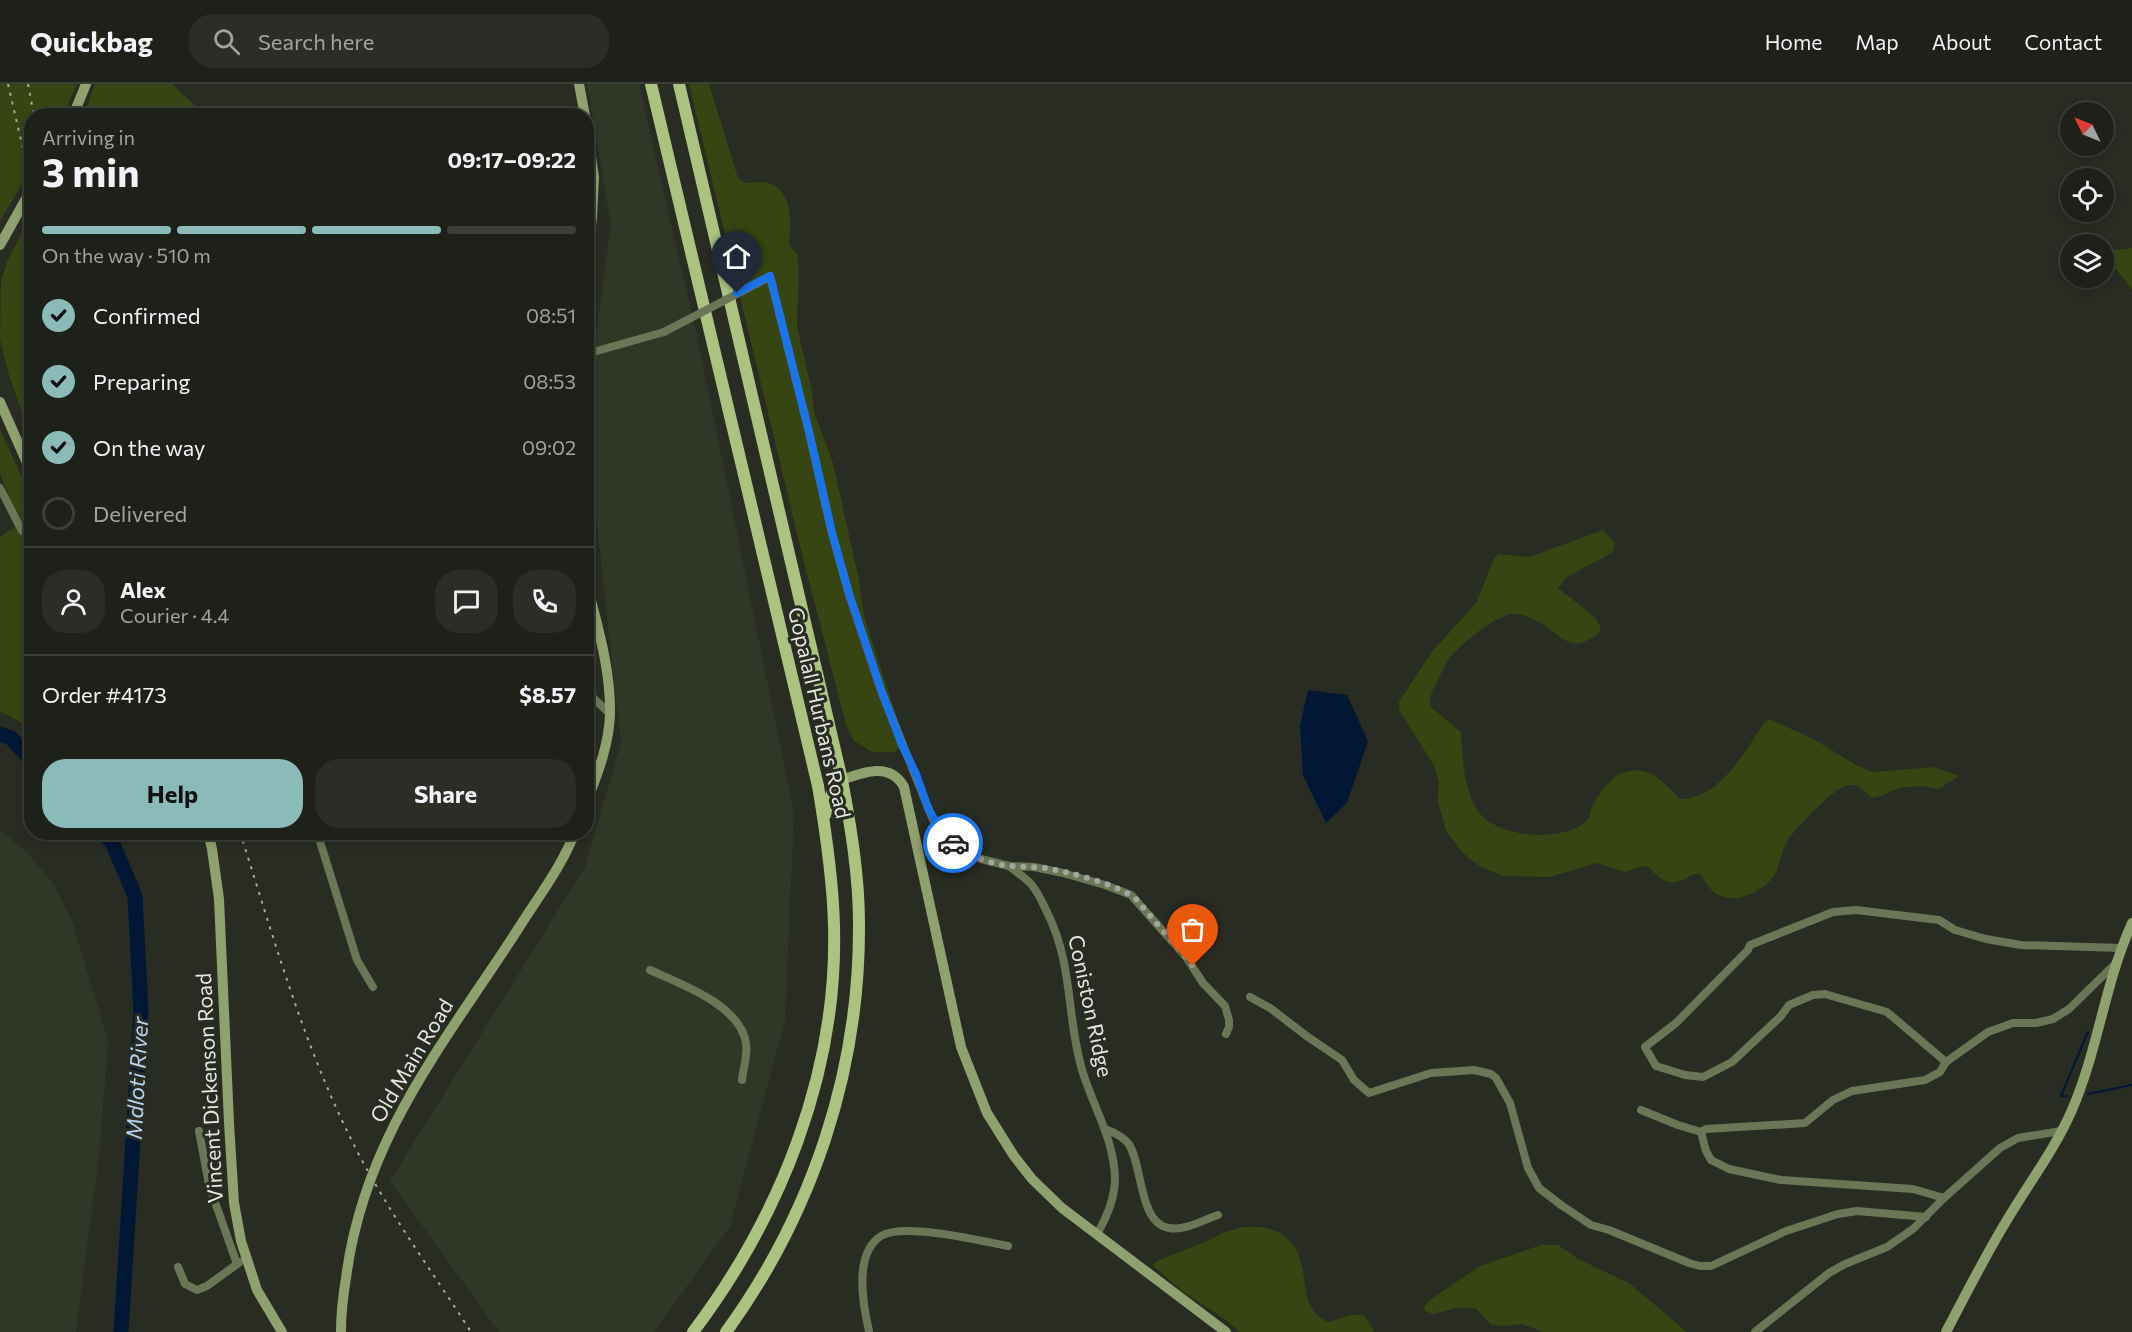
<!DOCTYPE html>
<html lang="en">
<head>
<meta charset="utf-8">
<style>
	body { margin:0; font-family:Commissioner,sans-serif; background:#2b2e27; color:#f1f3f6; height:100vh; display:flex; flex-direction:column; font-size:22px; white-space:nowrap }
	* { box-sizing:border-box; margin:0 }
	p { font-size:20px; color:#a1a3a2 }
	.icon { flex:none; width:33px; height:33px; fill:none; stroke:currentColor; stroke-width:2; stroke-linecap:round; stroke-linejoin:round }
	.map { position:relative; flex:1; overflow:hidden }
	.side { position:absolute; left:24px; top:24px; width:570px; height:732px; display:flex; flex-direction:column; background:#1e211a; border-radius:24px; box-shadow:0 3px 9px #0003,0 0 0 2px #3c3e39 }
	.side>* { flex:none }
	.needle { width:39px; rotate:313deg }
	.controls { position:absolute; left:2060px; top:18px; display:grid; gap:12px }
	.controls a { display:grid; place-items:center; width:54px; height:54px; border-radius:50%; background:#1e211a; box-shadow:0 3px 9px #0003,0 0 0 2px #3c3e39; font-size:30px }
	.pin { position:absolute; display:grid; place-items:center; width:51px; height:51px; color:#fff; margin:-62px -26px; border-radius:50% 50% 50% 0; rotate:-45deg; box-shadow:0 0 6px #0007 }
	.pin .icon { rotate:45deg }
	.courier { position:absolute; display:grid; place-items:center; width:60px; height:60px; margin:-30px; border:4px solid #1a73e8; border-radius:50%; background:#fff; color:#222; box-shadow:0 2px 8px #0007 }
	.summary em { font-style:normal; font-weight:700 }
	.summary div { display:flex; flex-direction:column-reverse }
	.summary { display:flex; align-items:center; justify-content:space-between; height:102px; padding:0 18px }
	h1 { font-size:39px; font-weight:700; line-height:45px }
	.bar { display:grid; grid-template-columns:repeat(4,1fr); gap:9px 6px; align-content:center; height:72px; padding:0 18px }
	.bar i { height:8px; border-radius:4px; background:#3c3e39 }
	.bar .selected { background:#8bbbb9 }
	.bar p { grid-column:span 4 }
	.line { display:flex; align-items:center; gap:15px; padding:0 18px; border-top:2px solid #3c3e39 }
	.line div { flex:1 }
	.round { display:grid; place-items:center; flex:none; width:63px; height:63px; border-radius:24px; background:#2b2e27 }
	ol { padding:0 18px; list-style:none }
	li { display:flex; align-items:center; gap:18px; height:66px }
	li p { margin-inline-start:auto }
	li .icon { padding:6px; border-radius:50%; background:#8bbbb9; color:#111; stroke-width:4 }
	li:last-child { color:#a1a3a2 }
	li i { width:33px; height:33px; border:3px solid #3c3e39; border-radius:50% }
	.cta { display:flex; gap:12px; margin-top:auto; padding:12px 18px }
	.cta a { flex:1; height:69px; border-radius:24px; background:#8bbbb9; color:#111; font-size:24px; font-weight:700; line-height:69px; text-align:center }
	.cta a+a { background:#2b2e27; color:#f1f3f6 }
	header { display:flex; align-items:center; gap:36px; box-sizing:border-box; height:84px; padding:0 30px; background:#1e211a; border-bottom:2px solid #3c3e39 }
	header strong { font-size:28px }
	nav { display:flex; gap:33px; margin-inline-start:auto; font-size:21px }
	.search { width:420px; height:54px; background:#2b2e27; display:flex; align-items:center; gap:15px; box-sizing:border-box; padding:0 21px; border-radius:24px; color:#a1a3a2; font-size:22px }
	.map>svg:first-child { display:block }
</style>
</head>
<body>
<header>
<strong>Quickbag</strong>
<div class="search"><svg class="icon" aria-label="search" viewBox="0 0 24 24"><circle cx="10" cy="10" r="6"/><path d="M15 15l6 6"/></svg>Search here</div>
<nav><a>Home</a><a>Map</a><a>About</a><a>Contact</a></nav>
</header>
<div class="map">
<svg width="2132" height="1248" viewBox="0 0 2132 1248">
	<rect width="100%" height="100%" fill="#282c22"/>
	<g fill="#313726">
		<path d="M587,0H639L698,257L794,729L785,936L730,1142L654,1248H499L390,1097L585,783L621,659L586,340L587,317L611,141Z"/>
		<path d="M0,746L27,768L55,802L71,834L108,956L100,1063L76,1248H0Z"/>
	</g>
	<g fill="#364512">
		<path d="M0,0H77L63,31L32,32L31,85L0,137Z"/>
		<path d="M95,0H172L205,31H84Z"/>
		<path d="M689,0H709L738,94L745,99C752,99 761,97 768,99C794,106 791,141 789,161L797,170L799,186L797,242L812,308L814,328L833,379L858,492L864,532L905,658L894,668H872L854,657L846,641L800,462Z"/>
		<path d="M31,131H32L31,356L8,288L0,255L1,197L7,178Z"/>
		<path d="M2132,164V206L2107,173L2108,167Z"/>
		<path d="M0,345L31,414V454L13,422L0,389Z"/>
		<path d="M16,442L31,457V644L0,627V453Z"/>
		<path d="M1603,446L1615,458L1613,468L1567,493L1558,504L1596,534L1601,545C1599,550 1597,551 1592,554C1572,566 1564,555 1548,544C1540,538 1528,532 1518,530C1499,527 1461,560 1450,574C1445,580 1442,587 1439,594C1434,603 1427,614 1432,624L1461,648C1463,675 1463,704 1478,727C1496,754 1561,758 1584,739C1590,735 1590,729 1592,723C1598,712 1610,693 1622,689C1649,679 1663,698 1680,715C1719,716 1745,667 1764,639L1770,635L1815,656L1856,681L1873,688L1934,683L1959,692L1938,705C1920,701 1918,702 1900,704C1891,706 1884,713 1872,714C1867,710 1861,702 1854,701C1850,701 1844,702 1841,704C1829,710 1795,745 1788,756C1782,766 1781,775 1777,786C1769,806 1734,823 1715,809C1709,805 1705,796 1700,790H1694L1684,796L1672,799L1661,795L1648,783L1642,782L1626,788L1597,779L1550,793L1502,792L1478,781L1464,770L1446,747L1438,717L1439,699L1435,683L1399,626V618L1431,569L1476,519L1494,475L1498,470L1529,473Z"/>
		<path d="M1242,1143C1249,1143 1259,1142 1266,1144C1324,1158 1287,1224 1329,1238C1342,1234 1351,1228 1365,1232L1374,1248H1240L1226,1236L1182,1207L1152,1181L1159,1176L1210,1156L1222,1149Z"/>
		<path d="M1541,1161H1558L1579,1175L1630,1200L1687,1248H1543L1522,1240L1505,1242L1492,1241L1475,1224H1456L1433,1230L1425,1227L1424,1222L1434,1213L1480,1182Z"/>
	</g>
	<path fill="#021735" d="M1308,606L1347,611L1368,657L1347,719L1326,739L1303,691L1300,642Z"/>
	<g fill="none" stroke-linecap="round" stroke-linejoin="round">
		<g stroke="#021735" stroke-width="2">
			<path d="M2088,1010L2132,1001"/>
			<path d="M2067,1012H2061L2088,948"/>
		</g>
		<g stroke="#021735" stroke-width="15">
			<path d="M0,650L11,654L32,677"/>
			<path d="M102,748L112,758L135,812L141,927L121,1248"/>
		</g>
		<g stroke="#6b7657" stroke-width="8">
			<path d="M756,200L770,192L809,348L832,449L849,510L881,606L933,736L950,757L967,769L981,775L1009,782L1034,783L1063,789L1105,801L1131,811L1186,873L1203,899L1225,922L1229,936V943L1226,950"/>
			<path d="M586,270L664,248"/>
			<path d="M0,404L22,447"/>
			<path d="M586,607L610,630"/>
			<path d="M317,748L357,876L373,903"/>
			<path d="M1009,782C1016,788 1025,793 1031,800C1038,808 1042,818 1047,828C1074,882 1066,934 1083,989C1094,1024 1114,1056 1115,1094C1115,1114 1107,1133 1097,1150"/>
			<path d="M2117,878L2069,925L2053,935L2036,939H2013L1988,948L1946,978L1887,928L1825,910L1813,911L1789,921L1781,932L1732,978L1703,993L1685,991L1656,982L1645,963L1676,939L1748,866L1750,861L1833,828L1856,826L1939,836L1955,846L1986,855L2021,861L2121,864"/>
			<path d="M650,886C681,900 740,921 746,959C748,971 743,985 742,996"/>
			<path d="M1250,913L1270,924L1308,953L1342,976L1354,996L1369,1009L1431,989L1474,986L1491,990L1496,994L1510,1019L1528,1084L1539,1104L1561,1121L1591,1141L1609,1146L1689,1179L1700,1182H1711L1786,1147L1838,1130L1857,1127L1926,1133"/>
			<path d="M1641,1026L1678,1041L1701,1048L1706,1067L1711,1076L1729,1085L1781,1096L1913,1105L1944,1114L2000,1064L2018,1054L2061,1047"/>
			<path d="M1105,1045C1113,1048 1122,1052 1128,1059C1143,1079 1138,1139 1169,1144C1185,1147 1203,1136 1218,1131"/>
			<path d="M199,1047L209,1101L237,1180"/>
			<path d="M1701,1048L1706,1045L1805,1039L1833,1016L1852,1007L1925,996L1940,988L1946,978"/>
			<path d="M178,1183L185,1200L197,1206L207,1202L240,1178"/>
			<path d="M869,1247C863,1221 853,1170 881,1152C903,1138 981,1157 1008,1162"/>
			<path d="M1755,1248L1829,1189L1845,1180L1887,1163L1913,1145L1944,1114"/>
		</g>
		<g stroke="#8fa16f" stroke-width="10">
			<path d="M579,0L585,32"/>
			<path d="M73,32L86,0"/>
			<path d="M586,40L594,93L592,133L586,186"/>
			<path d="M0,161L32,104"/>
			<path d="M0,318L32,390"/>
			<path d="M586,497C597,540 611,586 610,630C609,662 597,691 586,720"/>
			<path d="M842,696C864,688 890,678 904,703L961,963L987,1029L1014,1072L1032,1095L1062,1124L1226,1248"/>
			<path d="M208,748L212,765L219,815L229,1039L234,1119L241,1157L257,1206L282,1248"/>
			<path d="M341,1248C341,1230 343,1212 346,1194C364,1053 446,957 520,842C539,812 562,782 575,748"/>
			<path d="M1946,1248C1966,1210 1985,1172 2007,1136C2029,1099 2055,1065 2072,1026C2098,966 2105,898 2132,839"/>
		</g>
		<g stroke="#abc280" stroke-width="12">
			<path d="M651,0L818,702C826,749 833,795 834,842C838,989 780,1133 693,1248"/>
			<path d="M679,0L842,696C851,744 859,792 859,840C860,987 812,1130 726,1248"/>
			<path d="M825,731L833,706L842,696"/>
		</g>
		<g stroke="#a7aaa2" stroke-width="2" stroke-dasharray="3 6" stroke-linecap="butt">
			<path d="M8,0L32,104"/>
			<path d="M28,0L34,32"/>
			<path d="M240,748C274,855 304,963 355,1063C388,1128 432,1187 471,1248"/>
		</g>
		<path stroke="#6b7657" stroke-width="8" d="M664,248L756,200"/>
	</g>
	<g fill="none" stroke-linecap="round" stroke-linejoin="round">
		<path stroke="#a3a69e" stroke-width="6" stroke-dasharray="0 10.8" d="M953,759C969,772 992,781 1012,782C1023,783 1034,783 1045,784C1069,788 1117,800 1136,815L1193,882"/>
		<path stroke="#1a73e8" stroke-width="8" d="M737,209L770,192L809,348L832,449L849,510L881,606L902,661L916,690L928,724L942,749L953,759"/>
	</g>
	<g text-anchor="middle" stroke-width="6" stroke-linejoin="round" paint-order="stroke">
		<g font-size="21" fill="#e5e7e0" stroke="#282c22">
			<text transform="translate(819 629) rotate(77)" y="7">Gopalall Hurbans Road</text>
			<text transform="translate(1090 922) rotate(78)" y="7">Coniston Ridge</text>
			<text transform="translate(412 977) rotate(-59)" y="7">Old Main Road</text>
			<text transform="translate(210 1004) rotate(-93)" y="7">Vincent Dickenson Road</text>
		</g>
		<g font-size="22" font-style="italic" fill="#b8d2f4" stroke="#282c22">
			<text transform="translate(137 994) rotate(-87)" y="8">Mdloti River</text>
		</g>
	</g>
</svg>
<div class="controls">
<a><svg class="needle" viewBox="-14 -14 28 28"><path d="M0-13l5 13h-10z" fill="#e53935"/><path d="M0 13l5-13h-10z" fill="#a1a3a2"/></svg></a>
<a><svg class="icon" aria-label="locate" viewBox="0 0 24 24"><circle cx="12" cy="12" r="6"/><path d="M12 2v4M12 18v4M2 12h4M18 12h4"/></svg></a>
<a><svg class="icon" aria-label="layers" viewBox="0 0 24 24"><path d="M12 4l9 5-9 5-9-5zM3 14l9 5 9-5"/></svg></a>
</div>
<div class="pin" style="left:1193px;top:882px;background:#ea580c"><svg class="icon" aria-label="bag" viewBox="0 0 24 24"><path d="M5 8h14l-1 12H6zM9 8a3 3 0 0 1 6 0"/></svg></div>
<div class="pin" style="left:737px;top:209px;background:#1f2937"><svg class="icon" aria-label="home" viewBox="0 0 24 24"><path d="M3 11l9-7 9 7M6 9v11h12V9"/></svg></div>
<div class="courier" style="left:953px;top:759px"><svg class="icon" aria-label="car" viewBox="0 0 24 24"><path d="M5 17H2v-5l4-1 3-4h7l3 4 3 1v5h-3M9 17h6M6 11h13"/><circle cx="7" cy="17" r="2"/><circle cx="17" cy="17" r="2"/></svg></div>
<section class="side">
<div class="summary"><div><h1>3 min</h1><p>Arriving in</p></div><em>09:17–09:22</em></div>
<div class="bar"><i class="selected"></i><i class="selected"></i><i class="selected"></i><i></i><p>On the way · 510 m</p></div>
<ol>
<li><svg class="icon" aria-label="check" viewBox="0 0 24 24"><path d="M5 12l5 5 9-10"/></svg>Confirmed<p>08:51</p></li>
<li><svg class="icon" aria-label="check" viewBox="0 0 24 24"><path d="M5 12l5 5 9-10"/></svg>Preparing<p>08:53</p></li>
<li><svg class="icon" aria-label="check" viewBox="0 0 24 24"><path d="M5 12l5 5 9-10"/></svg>On the way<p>09:02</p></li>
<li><i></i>Delivered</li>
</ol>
<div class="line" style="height:108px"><a class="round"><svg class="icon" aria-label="person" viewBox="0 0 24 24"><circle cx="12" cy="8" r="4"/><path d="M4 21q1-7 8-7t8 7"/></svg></a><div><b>Alex</b><p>Courier · 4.4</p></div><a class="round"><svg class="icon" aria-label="chat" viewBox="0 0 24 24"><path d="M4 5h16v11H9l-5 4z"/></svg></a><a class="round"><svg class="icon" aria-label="phone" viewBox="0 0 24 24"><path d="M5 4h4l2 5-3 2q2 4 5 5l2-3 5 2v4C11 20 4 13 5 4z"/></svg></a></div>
<div class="line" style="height:78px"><div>Order #4173</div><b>$8.57</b></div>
<div class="cta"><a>Help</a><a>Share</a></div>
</section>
</div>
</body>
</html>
